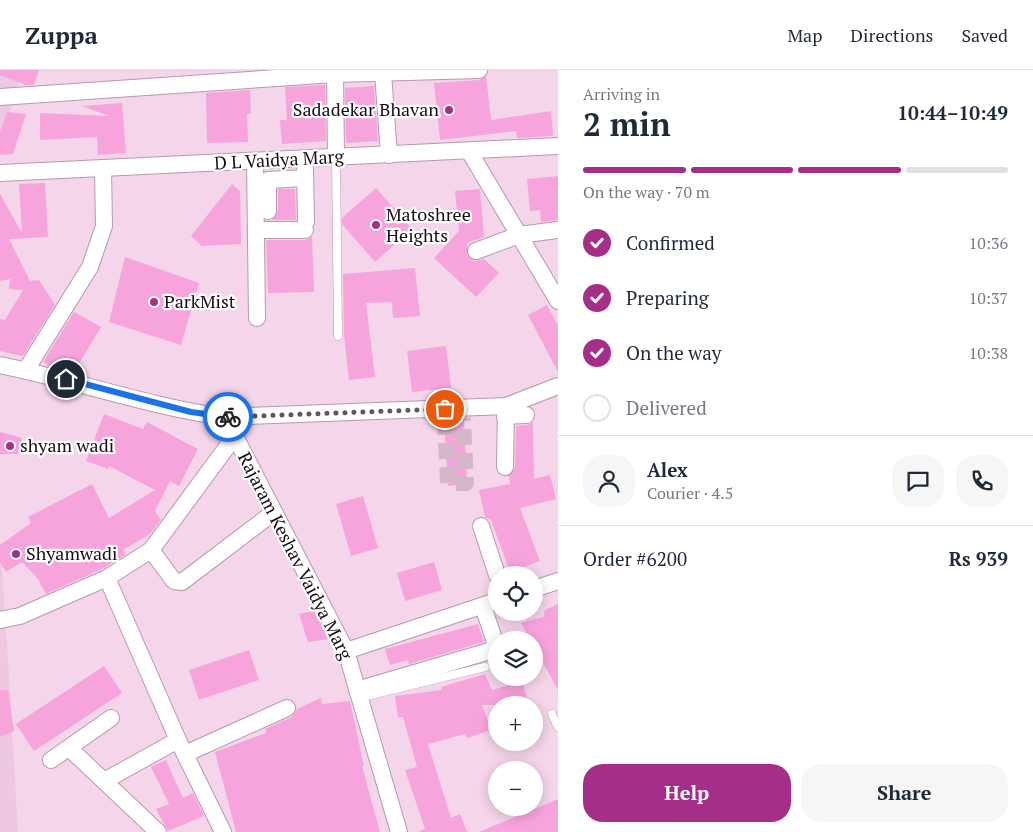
<!DOCTYPE html>
<html lang="en">
<head>
<meta charset="utf-8">
<style>
	body { margin:0; font-family:"PT Serif",serif; background:#f6f6f7; color:#1f2937; height:100vh; display:flex; flex-direction:column; font-size:19px; white-space:nowrap }
	* { box-sizing:border-box; margin:0 }
	p { font-size:16px; color:#747a83 }
	.icon { flex:none; width:28px; height:28px; fill:none; stroke:currentColor; stroke-width:2; stroke-linecap:round; stroke-linejoin:round }
	.map { position:relative; flex:1; overflow:hidden }
	.drawer { display:flex; flex-direction:column; background:#fff; width:475px }
	.drawer>* { flex:none }
	.buttons { position:absolute; left:488px; top:496px; display:grid; gap:10px }
	.buttons a { display:grid; place-items:center; width:55px; height:55px; border-radius:50%; background:#fff; box-shadow:0 2px 12px #0003; font-size:25px }
	.pin { position:absolute; display:grid; place-items:center; width:42px; height:42px; color:#fff; margin:-21px; border:2px solid #fff; border-radius:50%; box-shadow:0 1px 5px #0007 }
	.courier { position:absolute; display:grid; place-items:center; width:50px; height:50px; margin:-25px; border:4px solid #1a73e8; border-radius:50%; background:#fff; color:#222; box-shadow:0 1px 6px #0007 }
	.summary em { font-style:normal; font-weight:800 }
	.summary div { display:flex; flex-direction:column-reverse }
	.summary { display:flex; align-items:center; justify-content:space-between; height:85px; padding:0 25px }
	h1 { font-size:32px; font-weight:800; line-height:38px }
	.bar { display:grid; grid-template-columns:repeat(4,1fr); gap:8px 5px; align-content:center; height:60px; padding:0 25px }
	.bar i { height:6px; border-radius:4px; background:#e0e1e3 }
	.bar .active { background:#a52f88 }
	.bar p { grid-column:span 4 }
	.line { display:flex; align-items:center; gap:12px; padding:0 25px; border-top:1px solid #e0e1e3 }
	.line div { flex:1 }
	.round { display:grid; place-items:center; flex:none; width:52px; height:52px; border-radius:20px; background:#f6f6f7 }
	ol { padding:0 25px; list-style:none }
	li { display:flex; align-items:center; gap:15px; height:55px }
	li p { margin-inline-start:auto }
	li .icon { padding:5px; border-radius:50%; background:#a52f88; color:#fff; stroke-width:4 }
	li:last-child { color:#747a83 }
	li i { width:28px; height:28px; border:2px solid #e0e1e3; border-radius:50% }
	.cta { display:flex; gap:10px; margin-top:auto; padding:10px 25px }
	.cta a { flex:1; height:58px; border-radius:20px; background:#a52f88; color:#fff; font-size:20px; font-weight:800; line-height:58px; text-align:center }
	.cta a+a { background:#f6f6f7; color:#1f2937 }
	header { display:flex; align-items:center; gap:30px; box-sizing:border-box; height:70px; padding:0 25px; background:#fff; border-bottom:1px solid #e0e1e3 }
	header strong { font-size:24px }
	nav { display:flex; gap:28px; margin-inline-start:auto; font-size:18px }
	main { display:flex; flex:1; min-height:0 }
	.map>svg:first-child { display:block }
</style>
</head>
<body>
<header>
<strong>Zuppa</strong>
<nav><a>Map</a><a>Directions</a><a>Saved</a></nav>
</header>
<main>
<div class="map">
<svg width="558" height="762" viewBox="0 0 558 762">
	<rect width="100%" height="100%" fill="#f5d5e9"/>
	<g fill="#eec7e0">
		<path d="M0,0H22L0,75Z"/>
		<path d="M0,470L8,592L18,762H0Z"/>
	</g>
	<g fill="#f7a4dd">
		<path d="M0,0H39L34,15H26L0,5Z"/>
		<path d="M486,6L491,50L551,41L553,66L517,68L516,61L440,70L434,13L479,10Z"/>
		<path d="M325,15L326,71L282,74L280,50H287L285,17Z"/>
		<path d="M374,16L378,71L346,73L345,18Z"/>
		<path d="M250,20L251,43L247,44L248,72L207,73L206,23Z"/>
		<path d="M122,33L126,83L98,85L97,67L40,70V43L109,46L82,36Z"/>
		<path d="M7,42L26,44L13,84L0,85V62Z"/>
		<path d="M558,106V150L541,152L540,140L530,141L527,109Z"/>
		<path d="M45,113L48,167L9,169L30,211L39,210L55,235L23,286L0,281V249L5,250L23,220L9,219L10,209L0,211V124L22,163L19,114Z"/>
		<path d="M232,114L240,121L241,174L202,176L191,166Z"/>
		<path d="M376,118L412,159L375,192L342,154V148Z"/>
		<path d="M278,119H295L296,150H272L278,141Z"/>
		<path d="M480,119L484,167L467,173V184L474,191L484,189L499,203L476,227L434,188L459,161L455,121Z"/>
		<path d="M312,167L314,222L268,223L266,170H305Z"/>
		<path d="M125,187L199,213L181,275L109,252Z"/>
		<path d="M415,198L420,246L393,248L392,232L366,233L375,307L349,310L344,265L343,204Z"/>
		<path d="M547,235L558,256V302L528,245Z"/>
		<path d="M74,242L101,257L74,302L52,297L43,292Z"/>
		<path d="M446,276L451,318L412,322L407,281Z"/>
		<path d="M104,344L143,359L147,352L198,379L179,416L170,411L155,441L161,450L150,464L123,480L125,485L102,499L46,524L38,509L22,492L6,502L0,492V475L31,453L28,447L92,414L109,448L155,420L109,396L108,399L86,391Z"/>
		<path d="M464,349L467,414L448,416L444,350Z"/>
		<path d="M533,352L534,409L550,405L556,429L520,438L540,491L510,502L491,450L485,447L479,420L510,414L509,406L515,397L516,356L527,355Z"/>
		<path d="M0,362L22,368L18,384H0Z"/>
		<path d="M363,426L378,478L351,486L336,434Z"/>
		<path d="M434,492L442,520L405,531L397,503Z"/>
		<path d="M558,534V620L534,576V570H530L521,553L543,547L545,540Z"/>
		<path d="M314,541L329,569L308,572L299,544Z"/>
		<path d="M478,554L484,572L409,594L408,590L390,595L385,579Z"/>
		<path d="M249,580L259,610L199,630L189,600Z"/>
		<path d="M104,596L122,623L34,681L16,654Z"/>
		<path d="M485,604L492,620L522,611L529,635H482L491,660L467,668L465,664L428,674L451,748L460,744L467,762H418L425,759L405,700L417,697L403,647H398L395,626L442,620L441,617Z"/>
		<path d="M0,620H8L14,661L0,667Z"/>
		<path d="M321,628L322,634L350,631L364,696H362L380,762H236L215,682L266,663L265,659L292,647L297,639Z"/>
		<path d="M166,690L183,728L193,723L204,746L168,761L156,739L169,734L151,697Z"/>
		<path d="M558,729V762H479Z"/>
	</g>
	<g fill="none" stroke-linecap="round" stroke-linejoin="round">
		<path stroke="#d4b7c9" stroke-width="16" stroke-dasharray="16 8" stroke-linecap="butt" d="M445,349L448,413H466L463,348"/>
		<defs>
			<g id="lane">
				<path d="M336,88L338,266"/>
				<path d="M359,628L485,597"/>
				<path d="M552,644L558,657"/>
			</g>
			<g id="street">
				<path d="M335,0L336,88"/>
				<path d="M383,3L389,85"/>
				<path d="M0,27L335,4L479,0"/>
				<path d="M469,81L558,231"/>
				<path d="M255,91L257,248"/>
				<path d="M305,99L306,152"/>
				<path d="M0,103L558,76"/>
				<path d="M268,141V110L305,108"/>
				<path d="M256,160H305"/>
				<path d="M476,181L519,165L558,160"/>
				<path d="M0,295C75,310 149,337 225,347L346,581L399,762"/>
				<path d="M26,300L90,197L104,156L103,98"/>
				<path d="M505,346L526,345"/>
				<path d="M225,347L506,336L558,316"/>
				<path d="M505,397L506,336"/>
				<path d="M481,456L497,505"/>
				<path d="M151,480L174,511L182,512L274,442"/>
				<path d="M107,508L178,670L223,762"/>
				<path d="M534,519L558,511"/>
				<path d="M483,536L496,575"/>
				<path d="M0,550L20,546L107,508L151,480L235,366"/>
				<path d="M346,581L496,531"/>
				<path d="M357,620L493,580L496,577"/>
				<path d="M69,678L158,762"/>
				<path d="M185,684L287,638"/>
				<path d="M51,690L111,648"/>
				<path d="M104,711L178,670"/>
			</g>
		</defs>
		<use href="#lane" stroke="#b799ad" stroke-width="9"/>
		<use href="#street" stroke="#b799ad" stroke-width="18"/>
		<use href="#lane" stroke="#fff" stroke-width="8"/>
		<use href="#street" stroke="#fff" stroke-width="16"/>
	</g>
	<g fill="none" stroke-linecap="round" stroke-linejoin="round">
		<path stroke="#65535f" stroke-width="5" stroke-dasharray="0 9" d="M228,347L445,339"/>
		<path stroke="#1a73e8" stroke-width="6" d="M66,309L191,342L228,347"/>
	</g>
	<g fill="#a52f88" stroke="#fff" stroke-width="2">
		<circle cx="449" cy="40" r="5"/>
		<circle cx="376" cy="155" r="5"/>
		<circle cx="154" cy="232" r="5"/>
		<circle cx="10" cy="376" r="5"/>
		<circle cx="16" cy="484" r="5"/>
	</g>
	<g text-anchor="middle" stroke-width="4.5" stroke-linejoin="round" paint-order="stroke">
		<g font-size="18" fill="#180d14" stroke="#fff" text-anchor="start">
			<text x="439" y="46" text-anchor="end">Sadadekar Bhavan</text>
			<text x="386" y="151">Matoshree<tspan x="386" dy="21">Heights</tspan></text>
			<text x="164" y="238">ParkMist</text>
			<text x="20" y="382">shyam wadi</text>
			<text x="26" y="490">Shyamwadi</text>
		</g>
		<g font-size="18" fill="#180d14" stroke="#fff">
			<text transform="translate(279 90) rotate(-3)" y="6">D L Vaidya Marg</text>
			<text transform="translate(295 486) rotate(63)" y="6">Rajaram Keshav Vaidya Marg</text>
		</g>
	</g>
</svg>
<div class="buttons">
<a><svg class="icon" aria-label="locate" viewBox="0 0 24 24"><circle cx="12" cy="12" r="6"/><path d="M12 2v4M12 18v4M2 12h4M18 12h4"/></svg></a>
<a><svg class="icon" aria-label="layers" viewBox="0 0 24 24"><path d="M12 4l9 5-9 5-9-5zM3 14l9 5 9-5"/></svg></a>
<a>+</a>
<a>−</a>
</div>
<div class="pin" style="left:445px;top:339px;background:#ea580c"><svg class="icon" aria-label="bag" viewBox="0 0 24 24"><path d="M5 8h14l-1 12H6zM9 8a3 3 0 0 1 6 0"/></svg></div>
<div class="pin" style="left:66px;top:309px;background:#1f2937"><svg class="icon" aria-label="home" viewBox="0 0 24 24"><path d="M3 11l9-7 9 7M6 9v11h12V9"/></svg></div>
<div class="courier" style="left:228px;top:347px"><svg class="icon" aria-label="bike" viewBox="0 0 24 24"><circle cx="6" cy="16" r="4"/><circle cx="18" cy="16" r="4"/><path d="M6 16l4-8h5l3 8M10 8l3 8H6M13 5h3"/></svg></div>
</div>
<section class="drawer">
<div class="summary"><div><h1>2 min</h1><p>Arriving in</p></div><em>10:44–10:49</em></div>
<div class="bar"><i class="active"></i><i class="active"></i><i class="active"></i><i></i><p>On the way · 70 m</p></div>
<ol>
<li><svg class="icon" aria-label="check" viewBox="0 0 24 24"><path d="M5 12l5 5 9-10"/></svg>Confirmed<p>10:36</p></li>
<li><svg class="icon" aria-label="check" viewBox="0 0 24 24"><path d="M5 12l5 5 9-10"/></svg>Preparing<p>10:37</p></li>
<li><svg class="icon" aria-label="check" viewBox="0 0 24 24"><path d="M5 12l5 5 9-10"/></svg>On the way<p>10:38</p></li>
<li><i></i>Delivered</li>
</ol>
<div class="line" style="height:90px"><a class="round"><svg class="icon" aria-label="person" viewBox="0 0 24 24"><circle cx="12" cy="8" r="4"/><path d="M4 21q1-7 8-7t8 7"/></svg></a><div><b>Alex</b><p>Courier · 4.5</p></div><a class="round"><svg class="icon" aria-label="chat" viewBox="0 0 24 24"><path d="M4 5h16v11H9l-5 4z"/></svg></a><a class="round"><svg class="icon" aria-label="phone" viewBox="0 0 24 24"><path d="M5 4h4l2 5-3 2q2 4 5 5l2-3 5 2v4C11 20 4 13 5 4z"/></svg></a></div>
<div class="line" style="height:65px"><div>Order #6200</div><b>Rs 939</b></div>
<div class="cta"><a>Help</a><a>Share</a></div>
</section>
</main>
</body>
</html>
